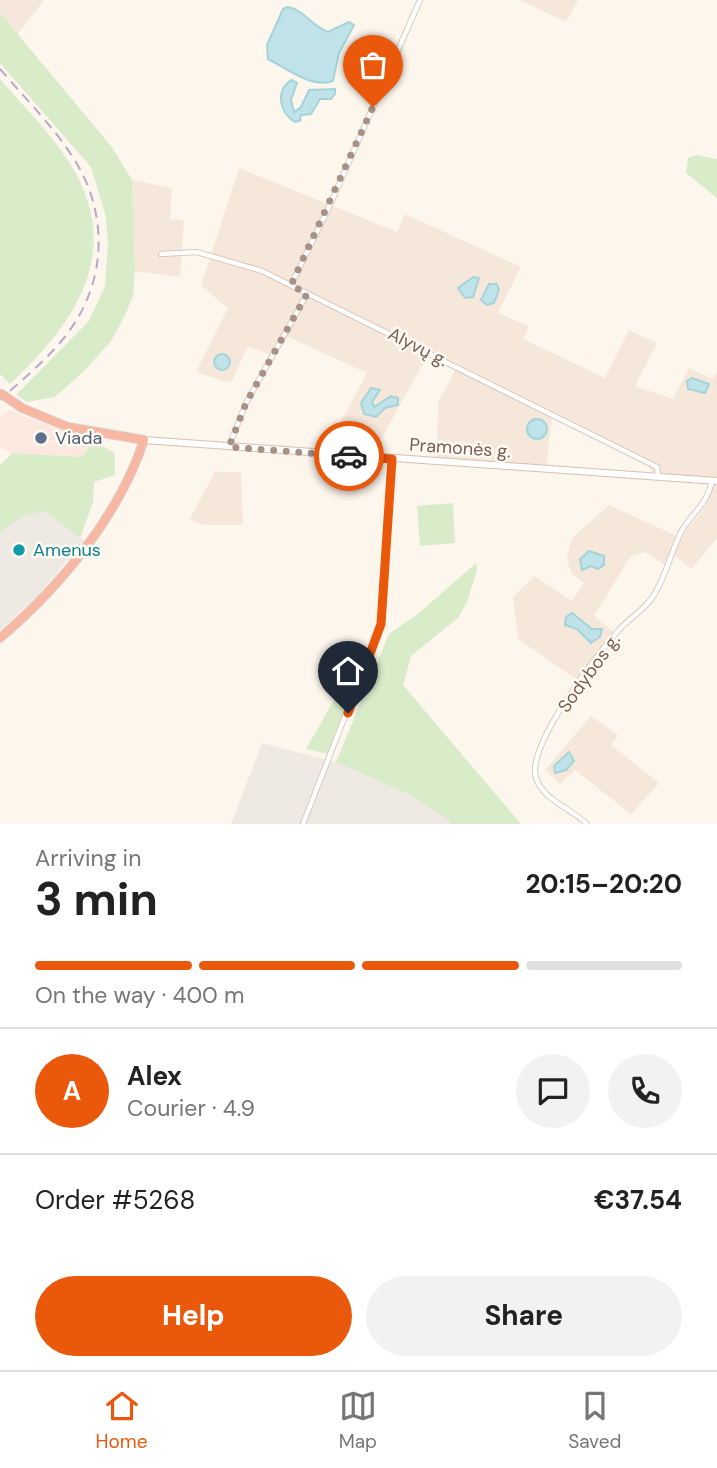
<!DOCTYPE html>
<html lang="en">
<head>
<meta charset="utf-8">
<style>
	body { margin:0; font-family:"DM Sans",sans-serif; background:#f2f2f2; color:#222; height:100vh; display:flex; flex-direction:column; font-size:26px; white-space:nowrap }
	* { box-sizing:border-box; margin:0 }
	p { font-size:23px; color:#767676 }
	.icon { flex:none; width:38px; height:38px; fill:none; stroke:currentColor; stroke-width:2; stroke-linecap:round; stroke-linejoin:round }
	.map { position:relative; height:824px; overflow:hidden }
	.sheet { display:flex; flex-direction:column; background:#fff; flex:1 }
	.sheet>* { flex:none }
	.pin { position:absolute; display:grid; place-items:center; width:60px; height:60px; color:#fff; margin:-72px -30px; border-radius:50% 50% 50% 0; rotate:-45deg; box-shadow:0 0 7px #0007 }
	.pin .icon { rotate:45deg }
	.courier { position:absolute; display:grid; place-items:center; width:70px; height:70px; margin:-35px; border:5px solid #ea580c; border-radius:50%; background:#fff; color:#222; box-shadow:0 2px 9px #0007 }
	.summary em { font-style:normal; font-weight:700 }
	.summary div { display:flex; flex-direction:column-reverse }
	.summary { display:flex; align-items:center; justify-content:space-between; height:119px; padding:0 35px }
	h1 { font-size:46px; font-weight:700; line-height:52px }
	.bar { display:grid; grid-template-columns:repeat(4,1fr); gap:10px 7px; align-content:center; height:84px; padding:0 35px }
	.bar i { height:9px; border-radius:5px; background:#e0e0e0 }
	.bar .active { background:#ea580c }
	.bar p { grid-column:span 4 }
	.line { display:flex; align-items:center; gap:18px; padding:0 35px; border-top:2px solid #e0e0e0 }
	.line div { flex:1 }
	.round { display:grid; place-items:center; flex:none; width:74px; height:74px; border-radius:37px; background:#f2f2f2 }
	.button { display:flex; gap:14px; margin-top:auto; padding:14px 35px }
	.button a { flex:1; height:80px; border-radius:42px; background:#ea580c; color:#fff; font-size:28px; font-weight:700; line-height:80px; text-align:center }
	.button a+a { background:#f2f2f2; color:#222 }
	.tabs { display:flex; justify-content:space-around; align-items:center; height:98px; border-top:2px solid #e0e0e0; background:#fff; font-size:19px; color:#767676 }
	.tabs a { display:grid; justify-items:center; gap:4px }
	.tabs .active { color:#ea580c }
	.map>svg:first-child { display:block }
</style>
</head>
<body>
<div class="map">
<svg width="717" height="824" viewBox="0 0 717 824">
	<rect width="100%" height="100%" fill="#fdf6ec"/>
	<g fill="#f5e8da">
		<path d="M0,0H44L16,36L0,13Z"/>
		<path d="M520,0H578L566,22Z"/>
		<path d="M239,168L397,232L405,214L521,267L498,313L529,326L523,339L605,378L629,330L657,343L635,386L673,399L689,368L713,379L717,371V478L653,474L647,464L552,418L546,467L437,459L438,402L456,369L428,355L380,441L334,435L367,373L288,337L275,357L248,346L231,383L196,372L228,308L201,286Z"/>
		<path d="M132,180L172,188L170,219L184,221L180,277L135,271Z"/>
		<path d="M215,472H241L243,525H204L189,520Z"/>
		<path d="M714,484H717V538L691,569L675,555L681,537L705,507Z"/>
		<path d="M609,505L677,536L665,565L645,552L630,557L594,616L614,632L579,681L518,639L513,597L535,576L572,601L584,583L572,574L569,567L567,558L572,538Z"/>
		<path d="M591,716L618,735L611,745L659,783L631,814L575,770L560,784L545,770Z"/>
	</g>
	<path fill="#fde8e0" d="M10,409L18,414L93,441L82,457L12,453L0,447V418Z"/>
	<g fill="#efe9e4">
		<path d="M44,511L84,540L38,595L0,630V533L22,517Z"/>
		<path d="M262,743L336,762L408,794L449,820L450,824H231Z"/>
	</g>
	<g fill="#d8ecc9">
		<path d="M0,13L111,146L132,180L135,271L133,296L124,317L111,341L84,371L55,397L27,402L16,395L89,321L105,286L108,244L106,217L91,167L0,63Z"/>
		<path d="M0,79C23,106 50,132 69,162C126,251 75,323 10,384L0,374Z"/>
		<path d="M697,155L717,159V198L686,173L688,158Z"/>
		<path d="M93,441L115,453V475L94,482L93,502L80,538L44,511L22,517L0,533V465L12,453L82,457Z"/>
		<path d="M453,503L455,543L420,546L417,506Z"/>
		<path d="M476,563L477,571L466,604L458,618L411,656L403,685L521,824H450L449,820L408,794L336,762L389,634L419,613Z"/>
		<path d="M366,656L327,754L306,749L355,663Z"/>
	</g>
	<g fill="#bfe3e8" stroke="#a5d3da" stroke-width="2">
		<path d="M287,7C302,8 313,27 328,32L349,22L354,25L339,53L333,81C312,89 286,68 268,59L267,45L283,9Z"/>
		<path d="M292,80L297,83L291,100L294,112L301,107L309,90L335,89V94L331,99H320L311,114L301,115L300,121L295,122C279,113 275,89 292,80Z"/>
		<path d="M473,277L479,278L473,297L465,298L458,288Z"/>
		<path d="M489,284H497L499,290L494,303L487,305L481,300Z"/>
		<circle cx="222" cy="362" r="8"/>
		<path d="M692,378L709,384L705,393L688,389L687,381Z"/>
		<path d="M371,388L380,390L372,402L374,407L391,396L398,398V405L385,408L376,417L364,414L361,403Z"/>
		<circle cx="537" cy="429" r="10"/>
		<path d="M589,551L604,556V565L598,569L591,566L582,570L580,559Z"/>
		<path d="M572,613L592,629H602L600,637L591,643L577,629L565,625L566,617Z"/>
		<path d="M569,752L574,761L566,770L555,773L554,766Z"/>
	</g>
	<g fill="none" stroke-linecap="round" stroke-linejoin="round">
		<defs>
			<g id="street">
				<path d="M161,254L197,252L262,271L657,467L658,477"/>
				<path d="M291,285L329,207L420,0"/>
				<path d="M229,446L246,403L307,294"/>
				<path d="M303,824L381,624L392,459"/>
				<path d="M587,824C571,808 543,800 536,778C526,746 596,656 618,631C628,619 643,611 652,598C665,579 670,555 680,534C691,512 707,507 712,480"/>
			</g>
			<path id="secondary" d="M144,440L717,481"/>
			<path id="highway" d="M0,638C60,587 119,516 144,440L68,427L22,408"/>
		</defs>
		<use href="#street" stroke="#d1beb0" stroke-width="6"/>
		<use href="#secondary" stroke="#d6c0b0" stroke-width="8"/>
		<use href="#highway" stroke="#dad1cd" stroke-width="10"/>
		<use href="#street" stroke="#fff" stroke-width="4.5"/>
		<use href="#secondary" stroke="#fff" stroke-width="6"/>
		<use href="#highway" stroke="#f7b7a3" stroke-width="8"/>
		<path stroke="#b9a8c9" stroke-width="2" stroke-dasharray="10 7" stroke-linecap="butt" d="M0,69C24,97 52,125 72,156C107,208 108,275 72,327C53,355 25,377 0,400"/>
		<defs>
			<path id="highway-bridge" d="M0,393L22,408"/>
		</defs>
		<use href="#highway-bridge" stroke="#dad1cd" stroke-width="10" stroke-linecap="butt"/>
		<use href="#highway-bridge" stroke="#f7b7a3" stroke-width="8"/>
	</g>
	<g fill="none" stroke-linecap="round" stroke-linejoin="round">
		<path stroke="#a89285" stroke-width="7" stroke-dasharray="0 12.6" d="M349,456L229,447L246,403L307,294L291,285L373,107"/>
		<path stroke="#ea580c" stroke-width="9" d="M348,713L381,624L392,459L349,456"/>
	</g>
	<circle fill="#5c6f8a" stroke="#fffaf3" stroke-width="2.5" cx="41" cy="438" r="7"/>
	<circle fill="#0f9aa8" stroke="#fffaf3" stroke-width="2.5" cx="19" cy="550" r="7"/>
	<g text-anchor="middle" stroke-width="5" stroke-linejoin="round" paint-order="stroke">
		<g font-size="18" fill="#7a5c4d" stroke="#fffaf3">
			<text transform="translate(418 347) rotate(27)" y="6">Alyvų g.</text>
			<text transform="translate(460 448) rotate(4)" y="6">Pramonės g.</text>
			<text transform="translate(589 673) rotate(-54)" y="6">Sodybos g.</text>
		</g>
		<g font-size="18" fill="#4e5e75" stroke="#fffaf3" text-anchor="start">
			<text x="55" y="444">Viada</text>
		</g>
		<g font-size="18" fill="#0d838f" stroke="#fffaf3" text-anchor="start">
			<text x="33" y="556">Amenus</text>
		</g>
	</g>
</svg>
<div class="pin" style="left:373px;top:107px;background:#ea580c"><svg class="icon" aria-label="bag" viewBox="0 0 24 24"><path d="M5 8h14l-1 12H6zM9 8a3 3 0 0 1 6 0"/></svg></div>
<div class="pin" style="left:348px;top:713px;background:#1f2937"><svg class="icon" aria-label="home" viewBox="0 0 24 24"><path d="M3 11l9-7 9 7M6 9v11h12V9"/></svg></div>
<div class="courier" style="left:349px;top:456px"><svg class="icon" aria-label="car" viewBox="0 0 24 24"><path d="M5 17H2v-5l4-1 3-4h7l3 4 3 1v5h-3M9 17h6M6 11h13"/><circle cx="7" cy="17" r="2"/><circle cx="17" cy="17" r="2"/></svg></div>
</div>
<section class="sheet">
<div class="summary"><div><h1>3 min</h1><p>Arriving in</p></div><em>20:15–20:20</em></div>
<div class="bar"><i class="active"></i><i class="active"></i><i class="active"></i><i></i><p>On the way · 400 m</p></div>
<div class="line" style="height:126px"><b class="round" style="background:#ea580c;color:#fff">A</b><div><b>Alex</b><p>Courier · 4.9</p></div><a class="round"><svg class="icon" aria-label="chat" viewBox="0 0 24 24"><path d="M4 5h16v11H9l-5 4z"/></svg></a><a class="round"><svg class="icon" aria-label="phone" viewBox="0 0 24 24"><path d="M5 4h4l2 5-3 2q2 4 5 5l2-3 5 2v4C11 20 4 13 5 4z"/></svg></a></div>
<div class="line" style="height:91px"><div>Order #5268</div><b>€37.54</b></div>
<div class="button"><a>Help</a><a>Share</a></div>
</section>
<nav class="tabs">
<a class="active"><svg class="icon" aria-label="home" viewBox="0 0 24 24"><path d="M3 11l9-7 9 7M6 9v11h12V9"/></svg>Home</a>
<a><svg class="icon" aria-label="map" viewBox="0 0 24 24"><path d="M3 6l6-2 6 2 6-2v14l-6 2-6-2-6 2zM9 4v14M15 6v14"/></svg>Map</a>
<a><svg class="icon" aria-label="saved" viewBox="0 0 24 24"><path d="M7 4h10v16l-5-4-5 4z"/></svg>Saved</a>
</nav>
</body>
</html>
